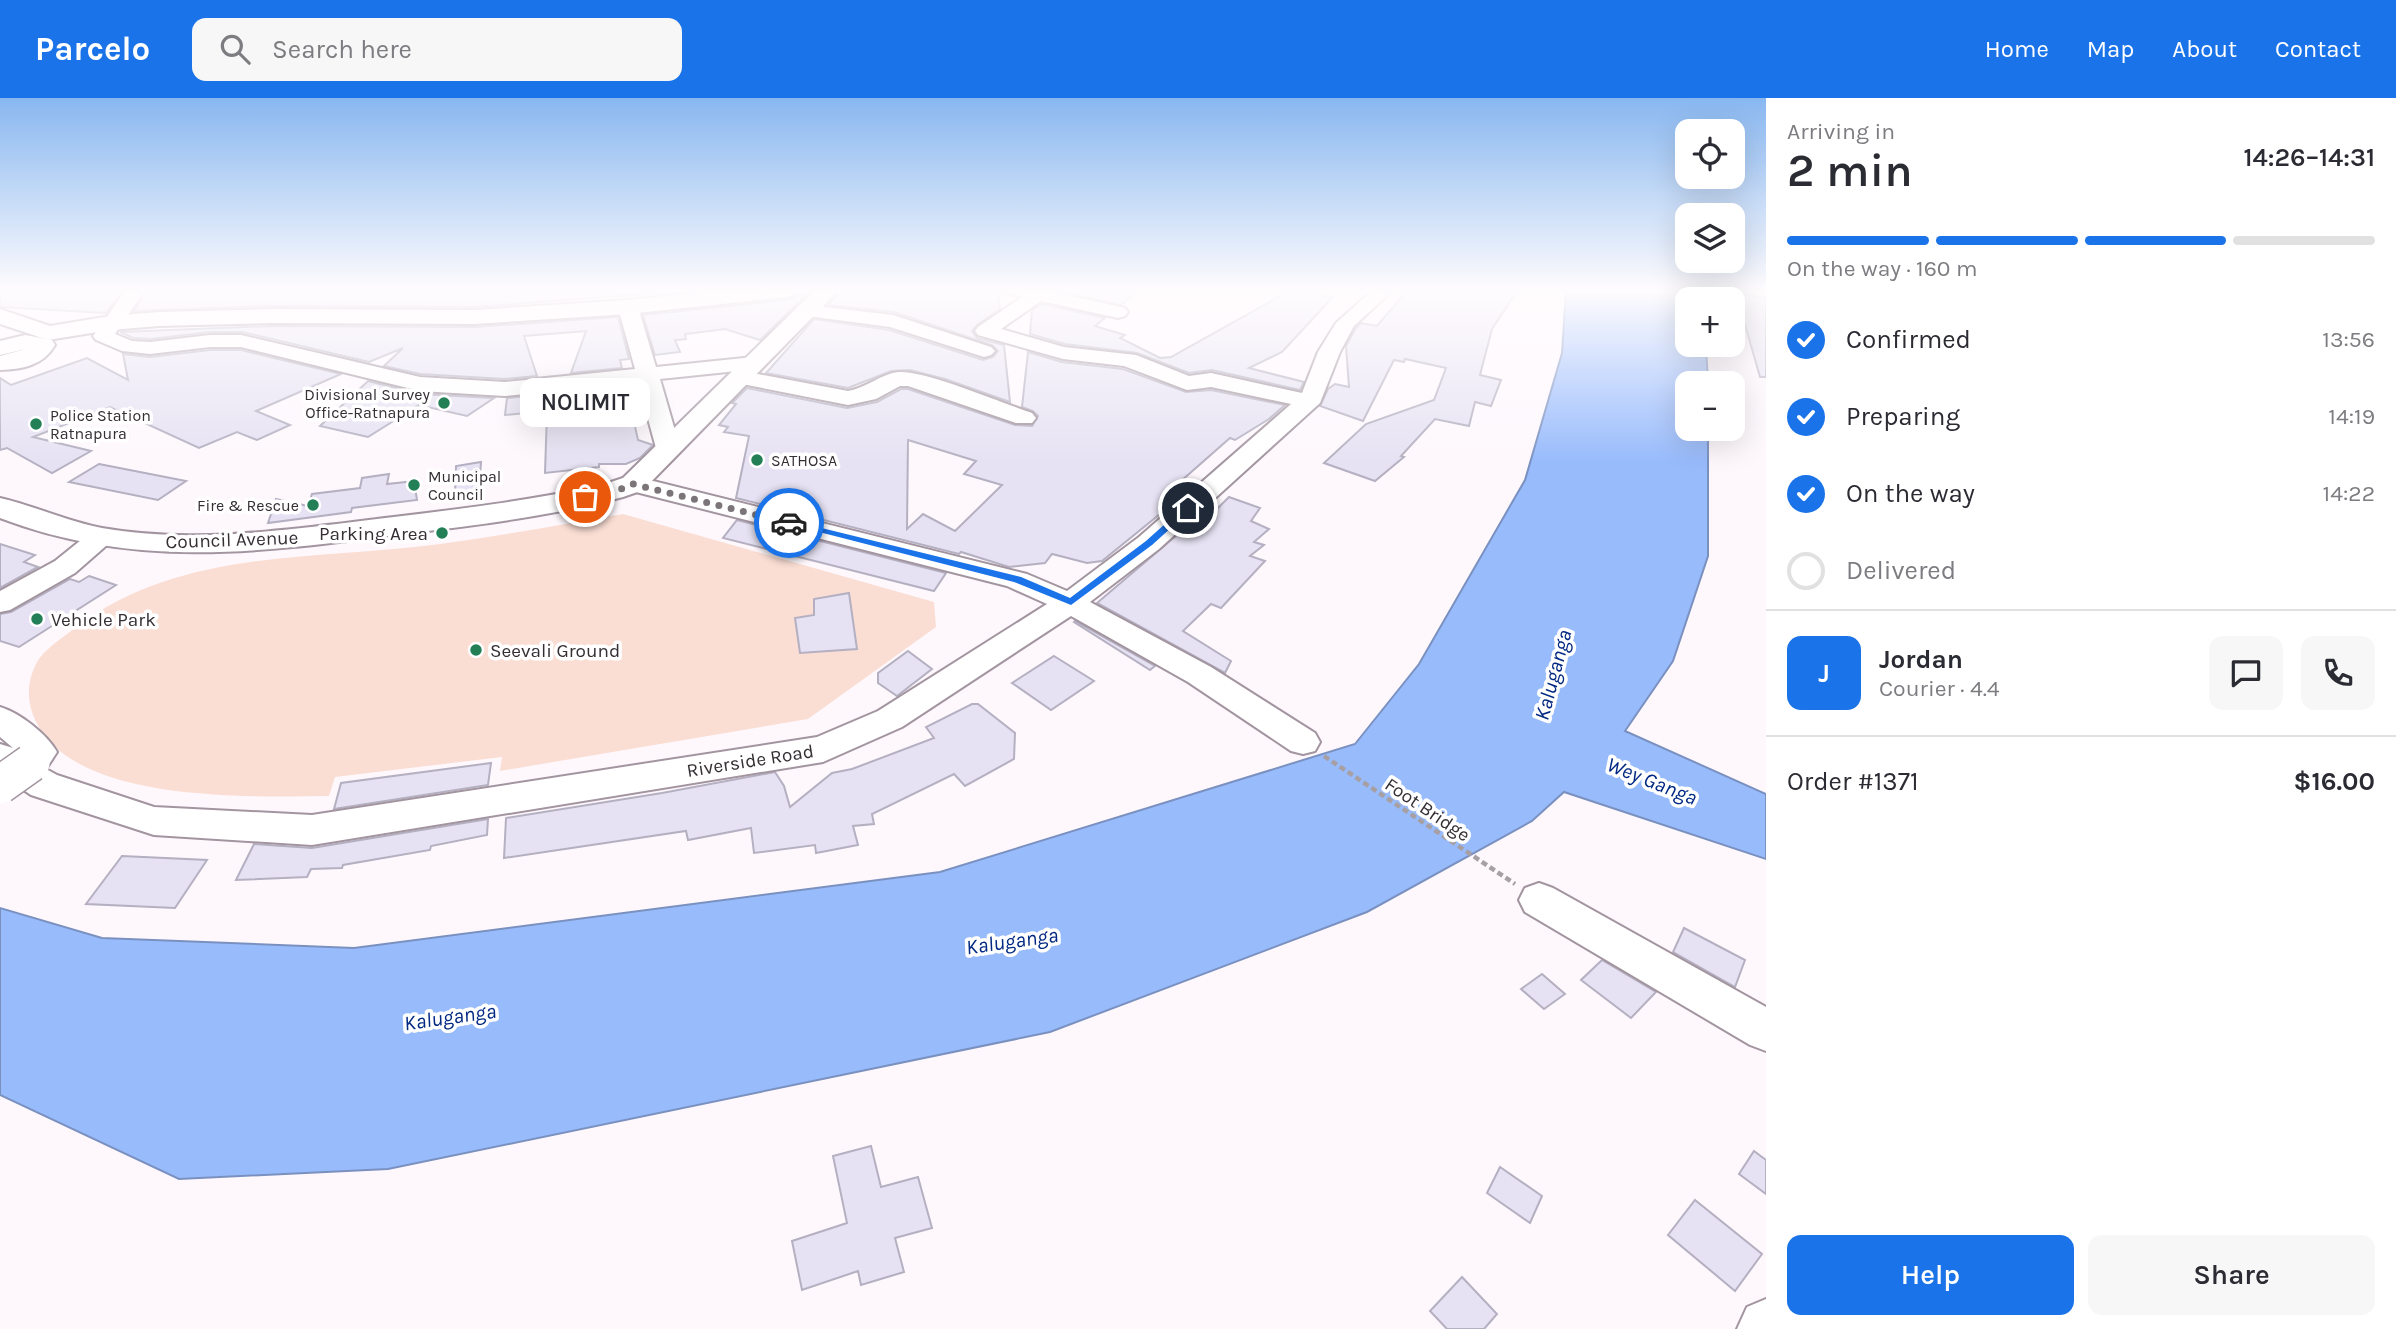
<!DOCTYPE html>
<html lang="en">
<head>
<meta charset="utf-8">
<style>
	body { margin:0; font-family:Karla,sans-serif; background:#f7f7f7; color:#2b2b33; height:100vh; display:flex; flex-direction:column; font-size:26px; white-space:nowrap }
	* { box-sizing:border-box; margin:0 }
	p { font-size:23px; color:#7c7c81 }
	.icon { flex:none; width:38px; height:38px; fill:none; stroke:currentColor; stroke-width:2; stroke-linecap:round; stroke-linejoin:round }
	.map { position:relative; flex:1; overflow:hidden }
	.sheet { display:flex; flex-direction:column; background:#fff; width:630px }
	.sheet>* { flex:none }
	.tools { position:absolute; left:1675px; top:21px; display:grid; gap:14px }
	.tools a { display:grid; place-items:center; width:70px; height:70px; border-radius:14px; background:#fff; box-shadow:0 7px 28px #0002; font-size:35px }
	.pin { position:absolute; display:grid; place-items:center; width:60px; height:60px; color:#fff; margin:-30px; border:4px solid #fff; border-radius:50%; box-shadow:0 2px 7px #0007 }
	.courier { position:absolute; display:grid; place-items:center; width:70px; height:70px; margin:-35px; border:5px solid #1a73e8; border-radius:50%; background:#fff; color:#222; box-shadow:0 2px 9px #0007 }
	.bubble { position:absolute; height:49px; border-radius:14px; background:#fff; box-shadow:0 7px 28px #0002; font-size:23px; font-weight:600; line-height:49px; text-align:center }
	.summary em { font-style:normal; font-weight:600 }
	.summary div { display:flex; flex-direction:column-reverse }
	.summary { display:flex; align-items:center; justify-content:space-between; height:119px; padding:0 21px }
	h1 { font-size:46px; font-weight:600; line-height:52px }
	.bar { display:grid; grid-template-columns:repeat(4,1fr); gap:10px 7px; align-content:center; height:84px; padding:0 21px }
	.bar i { height:9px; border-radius:5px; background:#e1e1e2 }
	.bar .selected { background:#1a73e8 }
	.bar p { grid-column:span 4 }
	.line { display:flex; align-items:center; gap:18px; padding:0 21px; border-top:2px solid #e1e1e2 }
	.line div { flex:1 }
	.round { display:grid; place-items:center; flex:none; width:74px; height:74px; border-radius:14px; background:#f7f7f7 }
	ol { padding:0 21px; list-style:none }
	li { display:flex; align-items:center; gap:21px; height:77px }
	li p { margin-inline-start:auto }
	li .icon { padding:7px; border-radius:50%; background:#1a73e8; color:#fff; stroke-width:4 }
	li:last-child { color:#7c7c81 }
	li i { width:38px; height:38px; border:4px solid #e1e1e2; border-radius:50% }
	.primary-button { display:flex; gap:14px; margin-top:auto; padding:14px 21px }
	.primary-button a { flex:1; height:80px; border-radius:14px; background:#1a73e8; color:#fff; font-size:28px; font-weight:600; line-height:80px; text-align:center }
	.primary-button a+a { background:#f7f7f7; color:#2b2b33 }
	header { display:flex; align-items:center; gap:42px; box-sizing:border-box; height:98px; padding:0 35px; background:#1a73e8; color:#fff }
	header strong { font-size:33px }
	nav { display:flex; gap:38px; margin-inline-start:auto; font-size:24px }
	.search { width:490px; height:63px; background:#f7f7f7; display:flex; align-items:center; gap:18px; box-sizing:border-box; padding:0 24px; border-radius:14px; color:#7c7c81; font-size:26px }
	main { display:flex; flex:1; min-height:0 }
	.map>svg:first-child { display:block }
</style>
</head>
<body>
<header>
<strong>Parcelo</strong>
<div class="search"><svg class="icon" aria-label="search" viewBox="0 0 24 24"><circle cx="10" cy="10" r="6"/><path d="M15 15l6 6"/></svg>Search here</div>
<nav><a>Home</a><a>Map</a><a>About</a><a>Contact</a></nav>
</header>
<main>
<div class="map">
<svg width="1766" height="1231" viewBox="0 0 1766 1231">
	<rect width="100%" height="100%" fill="#fef8fd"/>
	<path fill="#faded4" d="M623,416L934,504L936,529L808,621L500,673L502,659L335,679L329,698C252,699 111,703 53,647C31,625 21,595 36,566C44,551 61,541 75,530C181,449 315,463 440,446C502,438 563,426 623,416Z"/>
	<path fill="#98bbfc" stroke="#7a91c0" stroke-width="2" d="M1566,192H1696L1698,201H1687V247H1706L1708,285H1687V331H1708V458L1673,563L1625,633L1766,696V761L1564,694L1532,723L1367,814L1050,934L388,1071L179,1081L0,997V810L102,840L354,850L940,774L1355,646L1419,566L1525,382L1562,255Z"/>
	<g fill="#e6e2f3" stroke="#b4b0c1" stroke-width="2" fill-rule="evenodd">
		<path d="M0,192H123L106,215L0,209Z"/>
		<path d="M148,192L339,193L698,192L474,209L271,208L134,213Z"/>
		<path d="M801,192H811L760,242L725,231L685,236L686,241L675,242L680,254L655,257L643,217L787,202L796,200Z"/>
		<path d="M842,192H998L1000,211L977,227L972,233L977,240L1004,247L1010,304L945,281L910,272L891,273L848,290L766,275L814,221L889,232L983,262L993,259L998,253L992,247L894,214L828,207Z"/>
		<path d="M1055,192H1139L1121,207Z"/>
		<path d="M1291,192H1319V198L1333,199L1282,254L1249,270L1304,284L1300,292L1212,272L1189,275L1137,255L1065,246L1030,236L1032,212L1042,206L1105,220L1095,228L1125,237L1120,240L1160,260L1171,259Z"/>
		<path d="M1423,192H1518L1492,231L1480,277L1501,282L1491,308L1475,304L1469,328L1435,321L1401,358L1404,359L1375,383L1324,365L1366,326L1434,302L1446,270L1405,261L1404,264L1394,262L1363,323L1320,308L1328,291L1335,286L1349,289L1346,248L1356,230L1361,225L1377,228L1406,194L1418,196Z"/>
		<path d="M1736,195L1766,200V279H1760Z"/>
		<path d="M618,219L629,261L620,262L622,270L571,275L586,233L524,238L537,278L505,281L420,276L384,268L403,250L369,264L242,234H210L150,241L133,240L120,234L271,228L474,229Z"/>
		<path d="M210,252H241L341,276L256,313L290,327L257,342L237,334L199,350L110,309L33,339L91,353L52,375L7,350L0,352V280L11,287L87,260L128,282L123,256L150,259Z"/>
		<path d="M1028,254L1062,264L1123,271L1186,294L1211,292L1285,307L1269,321L1235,342L1230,340L1164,398L1176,403L1102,463L1087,465L1052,456L1045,465L1009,469L961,454L959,456L736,400L749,338L724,334L728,329L719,327L736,306L732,305L747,290L847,310L877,304L901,291H908L1015,327L1032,328L1038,318L1033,313L1022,309ZM908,342L976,363L964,376L1002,387L955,433L923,416L907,431Z"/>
		<path d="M368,283L420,296L494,300L467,318L419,307L368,339L320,328Z"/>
		<path d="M626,288L638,342L653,347L640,360L626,366H599V369L545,375L547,313L505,317L507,300Z"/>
		<path d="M481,364L479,393L455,396L456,368Z"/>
		<path d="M99,366L186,383L158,402L69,384Z"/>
		<path d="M389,376L387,386L414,383L417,402L352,410L351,414L268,425L276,401L308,408L312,396L360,390L362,380Z"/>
		<path d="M1229,399L1260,410L1251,423L1269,431L1254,444L1264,447L1250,458L1265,463L1221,510L1211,506L1183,533L1231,563L1225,575L1097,505L1204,414L1211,417Z"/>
		<path d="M737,422L946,475L934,493L723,440Z"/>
		<path d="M0,446L35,457L24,464L38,469L0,490Z"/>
		<path d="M89,478L116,487L19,549L0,543V516L11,514L70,481L79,484Z"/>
		<path d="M849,495L857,551L800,555L795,520L814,517V501Z"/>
		<path d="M1074,524L1075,523L1155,568L1150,572Z"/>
		<path d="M908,553L932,571L897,598L878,585V575Z"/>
		<path d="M1054,558L1094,583L1051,612L1012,585Z"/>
		<path d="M972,606H978L1015,635L1014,661L965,688L954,676L872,716L874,726L853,728L858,747L816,755L815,747L754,755L751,730L688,742L686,733L504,760L506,720L662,695L775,674L784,688L790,709L832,675L852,671L934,640L926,629Z"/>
		<path d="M491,665L488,687L334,711L341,685Z"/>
		<path d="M488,721L487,737L431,748L430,752L343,767L342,770L311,771L307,779L236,782L254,746L312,750Z"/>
		<path d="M122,758L207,762L175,810L86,806Z"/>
		<path d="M1684,830L1745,862L1735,889L1673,854Z"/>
		<path d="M1602,862L1656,894L1631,920L1581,882Z"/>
		<path d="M1542,876L1565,896L1544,911L1521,891Z"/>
		<path d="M871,1048L881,1089L918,1079L932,1130L895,1140L904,1174L861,1187L858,1173L802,1192L792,1143L847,1125L833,1058Z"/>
		<path d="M1754,1053L1766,1062V1096L1739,1076Z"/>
		<path d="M1500,1069L1542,1098L1530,1125L1487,1095Z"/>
		<path d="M1695,1102L1762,1156L1735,1193L1668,1137Z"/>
		<path d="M1462,1179L1497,1216L1484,1231H1447L1430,1213Z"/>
	</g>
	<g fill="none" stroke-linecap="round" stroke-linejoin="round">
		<defs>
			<g id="minor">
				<path d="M126,192H145L115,236L132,243L150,244L210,237H241L420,279L505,284L635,271L618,209L628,203L638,209L656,269L754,259L762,260L765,265L762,270L742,273L848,293C866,290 881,276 898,274C925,272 1002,305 1032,315L1036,320L1032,325H1016L908,288H900L876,301L848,307L732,284L729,279L737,273L660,281L680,350L677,355L668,357L659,355L656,350L638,284L505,298L420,293L241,249H210L150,256L122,253L96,242L93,238Z"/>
				<path d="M1007,192H1043L1125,210L1128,214L1125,218L1118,220L1041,203L1001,231L1064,249L1136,257L1189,278L1211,275L1302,295L1318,254L1336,225L1373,192H1393L1354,228L1340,254L1320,305L1159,451L1090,504L1211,569L1315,635L1320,644L1315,653L1303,656L1291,653L1188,584L1071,518L902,629L823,664L312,747L154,737L31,697L0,676V646L13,650L0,639V609C20,615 47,636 57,654L46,671L57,677L154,709L312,717L817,639L878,613L1047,506L1007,488L624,391L620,386L624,381L633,378L1027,476L1067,493L1139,439L1291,306L1211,289L1187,292L1124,268L1063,261L978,237L975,233L978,229L1022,199L1009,196Z"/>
				<path d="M807,207L893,217L991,249L995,253L991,257L984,259L890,229L800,217L797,213L800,209Z"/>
				<path d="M101,432L111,434L115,440L75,475L10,512L0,514V493L55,463L91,434Z"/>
				<path d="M1539,785L1553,790L1766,909V953L1750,947L1525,814L1519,802L1525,790Z"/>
				<path d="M1766,1201V1231H1737L1747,1209Z"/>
			</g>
			<g id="major">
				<path d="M815,192H839L643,392L623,399C552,418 477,427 403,436C263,454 136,472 0,420V400C35,408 66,423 102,430C192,446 287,432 377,421C452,412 528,403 602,387L623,380Z"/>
				<path d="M25,237L52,242L55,247C43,268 22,271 0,272V258L26,251L0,257V243Z"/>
			</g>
			<path id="highway" d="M724,192H798L795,197L787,199L628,216L474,226L271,225L159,228L110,232L48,242L0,226V211L50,228L110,218L159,214L271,211L474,212L628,202Z"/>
		</defs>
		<use href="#minor" stroke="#a395a0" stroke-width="4"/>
		<use href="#major" stroke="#a395a0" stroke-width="4"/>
		<use href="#highway" stroke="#a395a0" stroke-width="4"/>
		<path stroke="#a6a0a5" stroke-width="4.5" stroke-dasharray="6 3.5" stroke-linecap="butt" d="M1324,658L1515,786"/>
		<use href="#minor" fill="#fff" fill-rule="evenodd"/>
		<use href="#major" fill="#fff" fill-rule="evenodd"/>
		<use href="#highway" fill="#fff" fill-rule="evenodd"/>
		<defs>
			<path id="minor-bridge" d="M0,687L31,665"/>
		</defs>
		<use href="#minor-bridge" stroke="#a395a0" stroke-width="40" stroke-linecap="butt"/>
		<use href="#minor-bridge" stroke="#fff" stroke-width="37"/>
	</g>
	<linearGradient id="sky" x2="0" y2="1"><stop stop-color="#88b7f0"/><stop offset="0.53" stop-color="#fffcfe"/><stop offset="1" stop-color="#fffcfe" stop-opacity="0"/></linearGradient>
	<rect width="1766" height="364" fill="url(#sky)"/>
	<path fill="#1a73e8" d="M1185,408L1193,410L1152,447L1071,507L1014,484L784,425L789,422L1021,479L1070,500L1146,443Z"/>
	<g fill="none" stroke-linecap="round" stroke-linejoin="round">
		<path stroke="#7b757a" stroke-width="7" stroke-dasharray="0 12.6" d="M585,399L611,395L633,386L789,425"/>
	</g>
	<g fill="#227f56" stroke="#fff" stroke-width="2.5">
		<circle cx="444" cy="305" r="7"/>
		<circle cx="36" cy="326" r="7"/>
		<circle cx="757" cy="362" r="7"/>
		<circle cx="414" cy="387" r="7"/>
		<circle cx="313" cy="407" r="7"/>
		<circle cx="442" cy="435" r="7"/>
		<circle cx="37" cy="521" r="7"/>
		<circle cx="476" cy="552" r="7"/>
	</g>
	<g text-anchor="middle" stroke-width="7" stroke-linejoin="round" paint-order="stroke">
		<g font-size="16" fill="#352f34" stroke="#fff" text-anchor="start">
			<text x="430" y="302" text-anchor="end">Divisional Survey<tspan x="430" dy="18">Office-Ratnapura</tspan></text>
			<text x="50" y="323">Police Station<tspan x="50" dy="18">Ratnapura</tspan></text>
			<text x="771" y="368">SATHOSA</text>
			<text x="428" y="384">Municipal<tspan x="428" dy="18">Council</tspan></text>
			<text x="299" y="413" text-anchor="end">Fire &amp; Rescue</text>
		</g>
		<g font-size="19" fill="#352f34" stroke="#fff" text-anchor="start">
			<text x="428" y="442" text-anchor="end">Parking Area</text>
			<text x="51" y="528">Vehicle Park</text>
			<text x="490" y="559">Seevali Ground</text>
		</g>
		<g font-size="19" fill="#352f34" stroke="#fff">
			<text transform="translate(232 441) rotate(-2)" y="7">Council Avenue</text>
			<text transform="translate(750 662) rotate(-9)" y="7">Riverside Road</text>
			<text transform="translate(1428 711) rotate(34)" y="7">Foot Bridge</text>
		</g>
		<g font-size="21" font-style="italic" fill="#012882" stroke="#fff">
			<text transform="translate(1553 577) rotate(-75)" y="7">Kaluganga</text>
			<text transform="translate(1652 683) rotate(22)" y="7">Wey Ganga</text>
			<text transform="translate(1012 843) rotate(-8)" y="7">Kaluganga</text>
			<text transform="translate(450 919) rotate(-8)" y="7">Kaluganga</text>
		</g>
	</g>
</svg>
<div class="tools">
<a><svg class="icon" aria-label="locate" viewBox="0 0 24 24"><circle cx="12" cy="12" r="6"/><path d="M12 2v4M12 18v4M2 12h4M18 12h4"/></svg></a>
<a><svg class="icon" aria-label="layers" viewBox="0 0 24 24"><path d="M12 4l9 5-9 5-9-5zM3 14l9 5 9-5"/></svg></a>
<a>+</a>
<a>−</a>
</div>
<div class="pin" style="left:585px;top:399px;background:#ea580c"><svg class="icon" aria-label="bag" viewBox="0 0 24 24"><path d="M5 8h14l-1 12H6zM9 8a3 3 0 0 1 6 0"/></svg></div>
<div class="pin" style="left:1188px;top:410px;background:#1f2937"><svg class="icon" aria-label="home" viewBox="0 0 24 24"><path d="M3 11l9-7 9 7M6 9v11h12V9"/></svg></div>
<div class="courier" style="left:789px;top:425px"><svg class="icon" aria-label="car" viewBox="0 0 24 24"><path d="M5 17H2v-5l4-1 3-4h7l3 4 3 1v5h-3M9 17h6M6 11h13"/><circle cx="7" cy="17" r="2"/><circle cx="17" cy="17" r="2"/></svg></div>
<div class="bubble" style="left:520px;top:280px;width:130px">NOLIMIT</div>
</div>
<section class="sheet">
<div class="summary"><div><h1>2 min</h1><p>Arriving in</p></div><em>14:26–14:31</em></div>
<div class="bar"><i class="selected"></i><i class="selected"></i><i class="selected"></i><i></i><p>On the way · 160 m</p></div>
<ol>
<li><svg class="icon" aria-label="check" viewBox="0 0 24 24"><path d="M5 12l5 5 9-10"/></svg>Confirmed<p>13:56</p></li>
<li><svg class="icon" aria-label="check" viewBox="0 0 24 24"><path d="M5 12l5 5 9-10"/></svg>Preparing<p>14:19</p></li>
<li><svg class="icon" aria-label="check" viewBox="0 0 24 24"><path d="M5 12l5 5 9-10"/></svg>On the way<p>14:22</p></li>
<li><i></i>Delivered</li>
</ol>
<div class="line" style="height:126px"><b class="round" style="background:#1a73e8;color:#fff">J</b><div><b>Jordan</b><p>Courier · 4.4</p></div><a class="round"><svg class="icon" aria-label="chat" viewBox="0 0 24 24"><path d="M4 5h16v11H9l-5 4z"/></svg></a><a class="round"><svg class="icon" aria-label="phone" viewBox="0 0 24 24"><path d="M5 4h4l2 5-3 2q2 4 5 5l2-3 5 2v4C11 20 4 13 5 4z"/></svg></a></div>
<div class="line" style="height:91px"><div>Order #1371</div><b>$16.00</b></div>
<div class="primary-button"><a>Help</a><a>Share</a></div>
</section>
</main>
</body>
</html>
